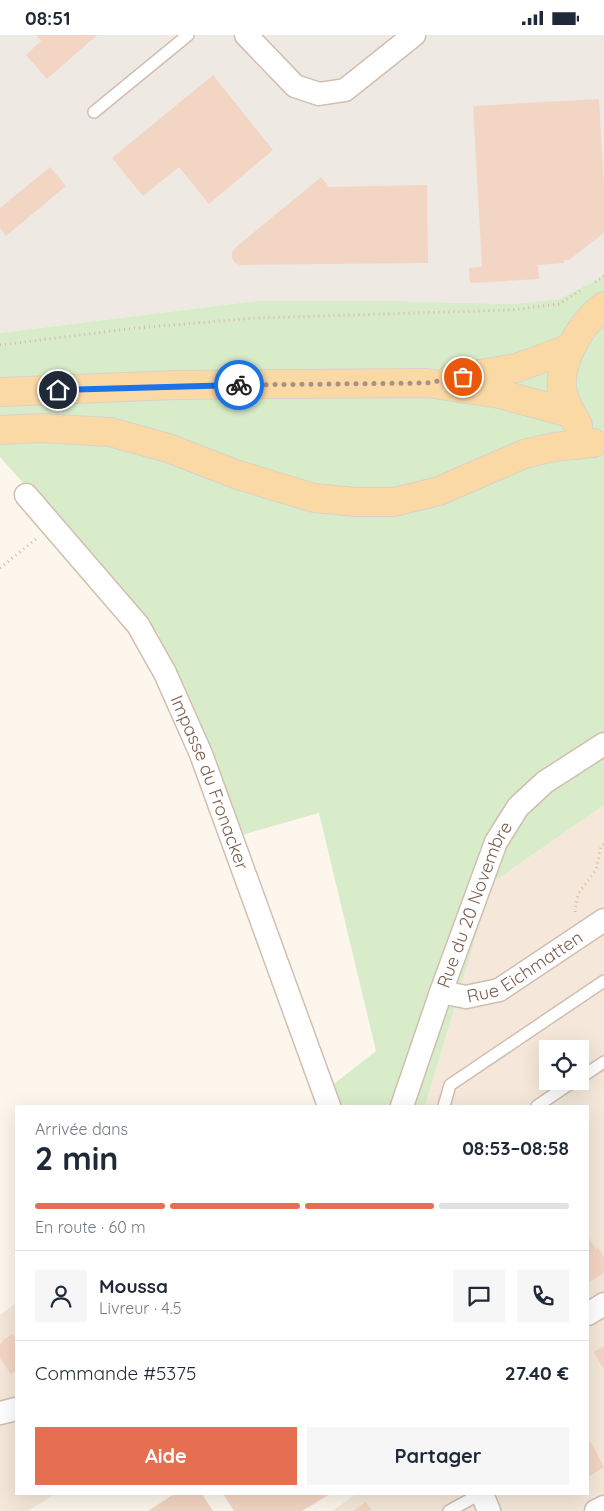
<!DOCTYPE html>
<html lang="fr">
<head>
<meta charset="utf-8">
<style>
	body { margin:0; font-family:Quicksand,sans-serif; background:#f6f6f7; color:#1f2937; height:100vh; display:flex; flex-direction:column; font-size:19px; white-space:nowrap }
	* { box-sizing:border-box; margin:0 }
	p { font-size:16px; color:#747a83 }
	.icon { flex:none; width:28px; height:28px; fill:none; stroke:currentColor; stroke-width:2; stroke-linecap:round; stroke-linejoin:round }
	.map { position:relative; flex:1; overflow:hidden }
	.sheet { position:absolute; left:15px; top:1070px; width:574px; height:390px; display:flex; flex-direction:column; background:#fff; border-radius:0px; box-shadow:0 5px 20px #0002 }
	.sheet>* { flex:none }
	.fabs { position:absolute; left:539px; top:1005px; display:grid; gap:10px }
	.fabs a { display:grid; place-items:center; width:50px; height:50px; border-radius:0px; background:#fff; box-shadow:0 5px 20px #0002; font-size:25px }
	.pin { position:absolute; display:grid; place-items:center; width:42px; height:42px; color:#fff; margin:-21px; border:2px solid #fff; border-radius:50%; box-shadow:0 1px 5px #0007 }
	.courier { position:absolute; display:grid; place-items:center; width:50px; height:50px; margin:-25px; border:4px solid #1a73e8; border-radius:50%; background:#fff; color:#222; box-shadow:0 1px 6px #0007 }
	.overview em { font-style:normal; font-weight:700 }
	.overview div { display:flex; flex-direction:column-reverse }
	.overview { display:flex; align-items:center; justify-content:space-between; height:85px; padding:0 20px }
	h1 { font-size:32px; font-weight:700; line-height:38px }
	.bar { display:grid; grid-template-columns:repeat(4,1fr); gap:8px 5px; align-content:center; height:60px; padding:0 20px }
	.bar i { height:6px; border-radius:4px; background:#e0e1e3 }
	.bar .selected { background:#e76f51 }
	.bar p { grid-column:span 4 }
	.line { display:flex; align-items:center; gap:12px; padding:0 20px; border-top:1px solid #e0e1e3 }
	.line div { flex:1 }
	.round { display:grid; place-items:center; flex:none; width:52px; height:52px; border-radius:0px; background:#f6f6f7 }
	.primary-button { display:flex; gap:10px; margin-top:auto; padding:10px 20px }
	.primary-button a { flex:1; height:58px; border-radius:0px; background:#e76f51; color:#fff; font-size:20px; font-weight:700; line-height:58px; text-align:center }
	.primary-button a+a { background:#f6f6f7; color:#1f2937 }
	.status { display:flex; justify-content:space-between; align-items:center; height:35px; padding:0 25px; background:#fff; direction:ltr }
	.status svg { height:14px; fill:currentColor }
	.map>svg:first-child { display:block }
</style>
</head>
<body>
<div class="status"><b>08:51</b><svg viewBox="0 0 49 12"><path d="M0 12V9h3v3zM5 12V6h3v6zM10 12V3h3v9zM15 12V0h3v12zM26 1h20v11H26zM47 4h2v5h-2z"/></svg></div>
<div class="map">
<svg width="604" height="1476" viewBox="0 0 604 1476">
	<rect width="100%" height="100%" fill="#fdf6ec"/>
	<g fill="#f5e8da" fill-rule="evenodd">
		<path d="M604,770V1476H332L356,1459H588V1071H425L492,848ZM548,1014H580V1046H548Z"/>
		<path d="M16,1268V1459H55L28,1476H0V1280Z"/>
	</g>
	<path fill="#efe9e4" d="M0,0H604V239L600,243L559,264L512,269L395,266H257L0,298Z"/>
	<path fill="#d8ecc9" d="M604,239V770L492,848L425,1071H336L330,1052L376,1016L319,778L224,805L159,600L0,422V298L257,266H395L512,269L559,264L600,243Z"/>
	<g fill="#f3d5c3">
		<path d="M36,0H97L47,44L26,20L41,6Z"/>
		<path d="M213,40L273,115L209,169L179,132L143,161L112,123Z"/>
		<path d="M599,64L604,154V198L569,225H564V228L538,230L539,244L470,248L469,233L482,232L473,71Z"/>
		<path d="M50,132L66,151L6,201L0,193V173Z"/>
		<path d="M321,142L329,152L427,150L428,228L240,230L235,228L232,223V217L236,212Z"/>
		<path d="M588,1203H589L596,1214L598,1212L604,1222V1238L588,1248Z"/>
		<path d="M12,1299L15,1303L16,1302V1336L11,1339L0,1323V1309L3,1307L2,1306Z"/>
		<path d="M604,1311V1335L594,1317Z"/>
		<path d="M591,1407L604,1432L588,1442V1409Z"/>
		<path d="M174,1459H202L213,1476H148Z"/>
		<path d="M223,1459H330L302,1476H234Z"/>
		<path d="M366,1467L372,1476H353Z"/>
	</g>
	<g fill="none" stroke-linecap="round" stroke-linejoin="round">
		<defs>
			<g id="service">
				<path d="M94,77L188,0"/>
				<path d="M580,1043L604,1027"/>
				<path d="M444,1071L450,1050L604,946"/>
				<path d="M537,1071L574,1046"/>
				<path d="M449,1476L480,1459"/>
			</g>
			<g id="minor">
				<path d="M246,0L295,51L319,59L345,55L414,0"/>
				<path id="s1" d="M26,460L138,590L165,638L201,719L329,1071"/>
				<path id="s2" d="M441,957L466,962L499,955L604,885"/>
				<path id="s3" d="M402,1071L441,957L496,807L518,772L545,747L604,709"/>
				<path d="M588,1279L604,1269"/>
				<path d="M0,1378L16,1374"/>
				<path d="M482,1459L489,1476"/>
				<path d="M596,1476L604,1472"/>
			</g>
			<g id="primary">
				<path d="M451,344L516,333L571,313"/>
				<path d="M0,357L175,350L427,348L500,359L570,378"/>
				<path d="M578,390C572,380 566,370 563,359C556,329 581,288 604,271"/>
				<path d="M0,395L40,393L110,397L168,413L238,440L314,463L356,467H394L439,456L524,419L554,412L593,408"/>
			</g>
		</defs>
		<use href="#service" stroke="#d1beb0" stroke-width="14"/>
		<use href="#minor" stroke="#d1beb0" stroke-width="25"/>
		<use href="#primary" stroke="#dad1cd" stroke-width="30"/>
		<g stroke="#d9b8a5" stroke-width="3" stroke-dasharray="1 4" stroke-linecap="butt">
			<path d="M595,247L604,241"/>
			<path d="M0,310L136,293L257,283L511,275L559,269L583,254"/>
			<path d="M0,533L36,504"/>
			<path d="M575,877L578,859L596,835L601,811L604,809"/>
		</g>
		<use href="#service" stroke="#fff" stroke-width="11"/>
		<use href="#minor" stroke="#fff" stroke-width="22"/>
		<use href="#primary" stroke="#fbd9a5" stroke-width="28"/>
	</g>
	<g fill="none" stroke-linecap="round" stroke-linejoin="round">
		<path stroke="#a89285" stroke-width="5" stroke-dasharray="0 9" d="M239,350L427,348L463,342"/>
		<path stroke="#1a73e8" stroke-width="6" d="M58,355L239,350"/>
	</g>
	<g text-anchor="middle" stroke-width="4" stroke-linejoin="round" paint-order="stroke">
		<g font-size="18" fill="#7a5c4d" stroke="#fffaf3">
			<text dy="6" stroke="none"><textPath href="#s1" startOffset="345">Impasse du Fronacker</textPath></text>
			<text dy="6" stroke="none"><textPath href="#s3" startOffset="214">Rue du 20 Novembre</textPath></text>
			<text dy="6" stroke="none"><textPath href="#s2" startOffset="92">Rue Eichmatten</textPath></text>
		</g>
	</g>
</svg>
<div class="fabs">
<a><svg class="icon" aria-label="locate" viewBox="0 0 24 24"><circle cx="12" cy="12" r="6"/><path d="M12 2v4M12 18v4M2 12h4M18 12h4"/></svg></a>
</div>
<div class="pin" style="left:463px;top:342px;background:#ea580c"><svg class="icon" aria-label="bag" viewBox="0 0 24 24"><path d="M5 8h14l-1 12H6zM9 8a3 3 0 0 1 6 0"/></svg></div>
<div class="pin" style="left:58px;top:355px;background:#1f2937"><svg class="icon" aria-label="home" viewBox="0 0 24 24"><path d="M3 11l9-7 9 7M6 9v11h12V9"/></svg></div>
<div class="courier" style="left:239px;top:350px"><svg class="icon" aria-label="bike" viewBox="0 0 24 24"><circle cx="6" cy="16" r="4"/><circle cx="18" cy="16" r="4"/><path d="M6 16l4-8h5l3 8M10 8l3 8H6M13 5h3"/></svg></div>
<section class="sheet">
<div class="overview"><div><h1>2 min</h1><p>Arrivée dans</p></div><em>08:53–08:58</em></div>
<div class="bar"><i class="selected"></i><i class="selected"></i><i class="selected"></i><i></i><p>En route · 60 m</p></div>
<div class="line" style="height:90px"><a class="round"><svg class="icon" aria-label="person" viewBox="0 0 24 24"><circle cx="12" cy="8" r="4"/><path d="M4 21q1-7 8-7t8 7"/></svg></a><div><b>Moussa</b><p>Livreur · 4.5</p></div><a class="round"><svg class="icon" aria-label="chat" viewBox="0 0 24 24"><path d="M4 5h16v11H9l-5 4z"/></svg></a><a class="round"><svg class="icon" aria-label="phone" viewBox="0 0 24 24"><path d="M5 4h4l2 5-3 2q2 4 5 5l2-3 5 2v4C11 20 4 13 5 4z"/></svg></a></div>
<div class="line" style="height:65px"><div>Commande #5375</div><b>27.40 €</b></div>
<div class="primary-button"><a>Aide</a><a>Partager</a></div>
</section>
</div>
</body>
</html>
